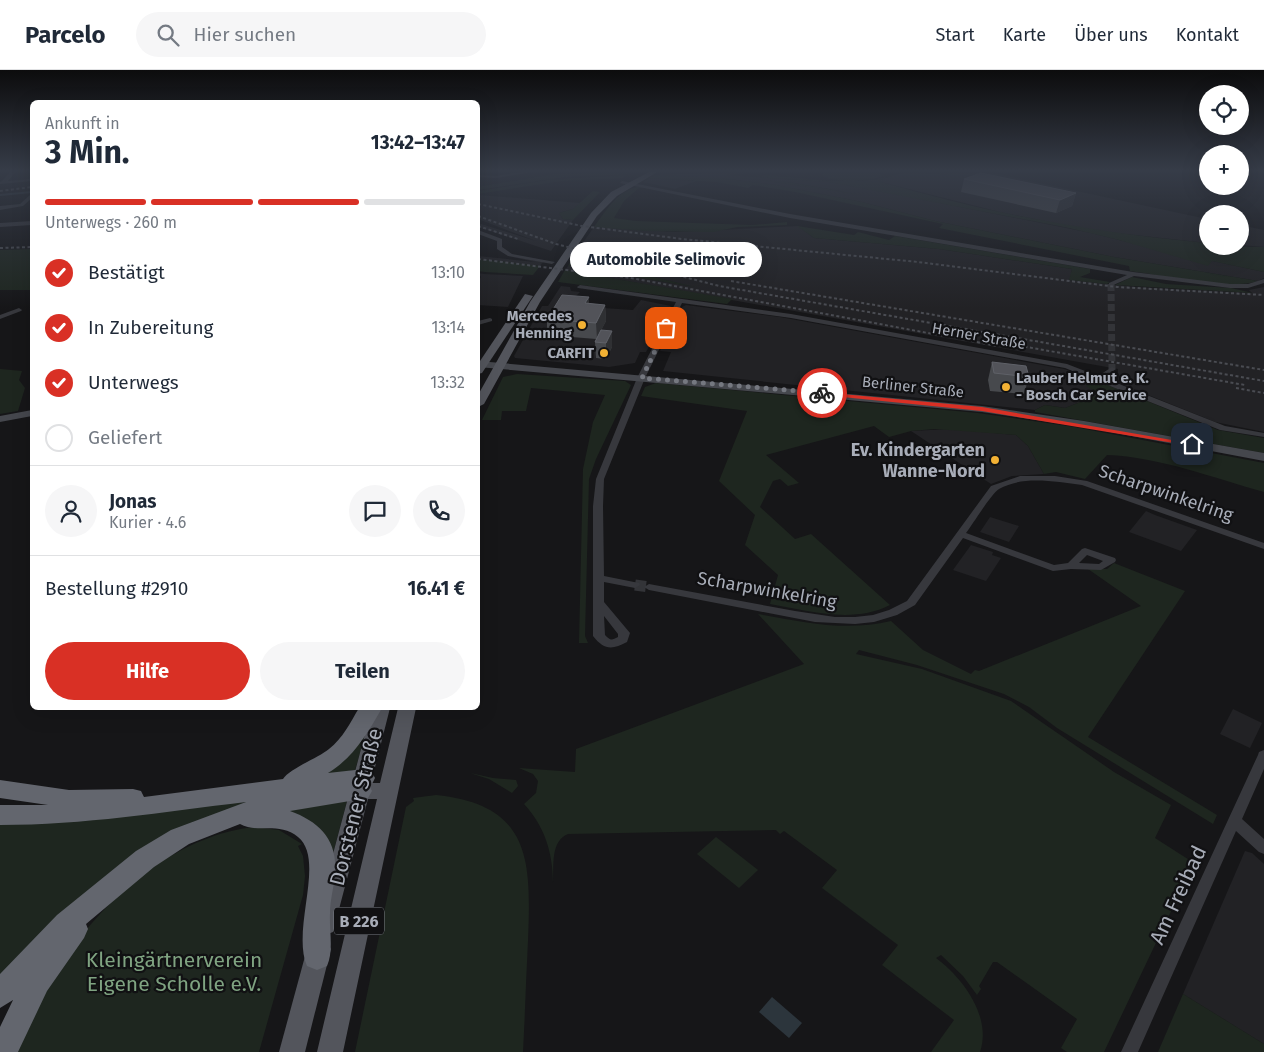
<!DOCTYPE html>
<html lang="de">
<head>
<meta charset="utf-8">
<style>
	body { margin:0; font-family:"Fira Sans",sans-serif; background:#f6f6f7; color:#1f2937; height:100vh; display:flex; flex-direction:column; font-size:19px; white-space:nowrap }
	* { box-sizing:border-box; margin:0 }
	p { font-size:16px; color:#747a83 }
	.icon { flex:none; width:28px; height:28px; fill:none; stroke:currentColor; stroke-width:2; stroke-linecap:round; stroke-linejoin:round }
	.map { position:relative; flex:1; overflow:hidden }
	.sheet { position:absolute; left:30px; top:30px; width:450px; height:610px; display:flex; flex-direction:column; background:#fff; border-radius:8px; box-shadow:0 5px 20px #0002 }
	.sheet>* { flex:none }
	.tools { position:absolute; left:1199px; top:15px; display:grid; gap:10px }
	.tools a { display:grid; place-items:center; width:50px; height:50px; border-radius:50%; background:#fff; box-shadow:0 5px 20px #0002; font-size:25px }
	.pin { position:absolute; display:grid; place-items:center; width:42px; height:42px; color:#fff; margin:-21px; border-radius:10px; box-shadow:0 2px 8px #0006 }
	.courier { position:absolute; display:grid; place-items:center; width:50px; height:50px; margin:-25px; border:4px solid #d93025; border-radius:50%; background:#fff; color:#222; box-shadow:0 1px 6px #0007 }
	.bubble { position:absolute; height:35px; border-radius:18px; background:#fff; box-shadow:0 5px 20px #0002; font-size:16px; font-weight:700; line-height:35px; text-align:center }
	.head em { font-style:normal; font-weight:700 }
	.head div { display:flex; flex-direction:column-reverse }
	.head { display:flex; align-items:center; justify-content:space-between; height:85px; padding:0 15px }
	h1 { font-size:32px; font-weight:700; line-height:38px }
	.bar { display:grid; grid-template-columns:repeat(4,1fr); gap:8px 5px; align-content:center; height:60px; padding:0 15px }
	.bar i { height:6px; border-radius:4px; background:#e0e1e3 }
	.bar .selected { background:#d93025 }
	.bar p { grid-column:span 4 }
	.line { display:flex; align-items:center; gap:12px; padding:0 15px; border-top:1px solid #e0e1e3 }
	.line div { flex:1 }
	.round { display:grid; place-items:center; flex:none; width:52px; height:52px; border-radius:26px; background:#f6f6f7 }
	ol { padding:0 15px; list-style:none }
	li { display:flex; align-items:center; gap:15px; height:55px }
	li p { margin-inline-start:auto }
	li .icon { padding:5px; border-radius:50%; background:#d93025; color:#fff; stroke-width:4 }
	li:last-child { color:#747a83 }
	li i { width:28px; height:28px; border:2px solid #e0e1e3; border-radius:50% }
	.button { display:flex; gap:10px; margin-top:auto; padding:10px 15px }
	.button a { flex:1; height:58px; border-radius:30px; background:#d93025; color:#fff; font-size:20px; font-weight:700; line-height:58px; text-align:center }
	.button a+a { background:#f6f6f7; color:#1f2937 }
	header { display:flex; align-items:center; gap:30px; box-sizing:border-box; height:70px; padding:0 25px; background:#fff; border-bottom:1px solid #e0e1e3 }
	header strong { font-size:24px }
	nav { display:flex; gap:28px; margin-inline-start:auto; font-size:18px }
	.search { width:350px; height:45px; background:#f6f6f7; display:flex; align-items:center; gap:12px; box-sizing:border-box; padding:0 18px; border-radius:28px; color:#747a83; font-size:19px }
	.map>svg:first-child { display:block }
</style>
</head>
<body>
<header>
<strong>Parcelo</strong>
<div class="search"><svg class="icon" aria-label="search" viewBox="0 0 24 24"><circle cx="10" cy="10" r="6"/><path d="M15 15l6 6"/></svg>Hier suchen</div>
<nav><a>Start</a><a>Karte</a><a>Über uns</a><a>Kontakt</a></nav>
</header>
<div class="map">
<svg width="1264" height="982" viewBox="0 0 1264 982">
	<rect width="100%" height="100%" fill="#161618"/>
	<g fill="#222225" fill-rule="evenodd">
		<path d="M759,101H784L725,105L829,112L905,126L1091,163L1139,175L1264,202V208L1258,211L1114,187L935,151L862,132L776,115L721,108L655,105ZM721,107L788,112L846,122L760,110Z"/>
		<path d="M920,101L962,103L956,101H983L1207,149V173L1089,160L1000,142L877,111L905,102L951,105Z"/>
		<path d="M649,108L660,109L696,111L675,119L643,112Z"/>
		<path d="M478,125L581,133L573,139L559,143L563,149L573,150L551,181L478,157V153L536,171L478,149Z"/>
		<path d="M1240,155L1264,160V177L1240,175Z"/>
		<path d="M798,156L814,168L939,179L1072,199L1070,210L1136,217L1252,223L1249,220L1264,217V362L1215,352L1121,314L1118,312V299L565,200L568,196H577L689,216L573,187L594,157L675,162Z"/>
		<path d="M478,186L535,192L508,186L543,192L540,196L478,189Z"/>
		<path d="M478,203L484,204L523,206L508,237L478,235V212L481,207Z"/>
		<path d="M561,216L570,217L571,221L580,222L576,226L574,236L633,240L641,230L671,236L646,282H640L635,293L609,297L515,288L514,286L542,236H548Z"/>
		<path d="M686,235L780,247L1064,299L1093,309L1102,324L1065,338L1045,335L1035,340L663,301L671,282L660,281L674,252L682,237Z"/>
		<path d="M949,359L1016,365L1028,376L1044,404L1012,406L991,414L911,361Z"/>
		<path d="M1146,441L1155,445L1197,460L1181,481L1129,462Z"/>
		<path d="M990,447L1019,456L1009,472L980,462Z"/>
		<path d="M971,475L993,482L992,485L1001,488L986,511L953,500Z"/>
		<path d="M1233,639L1262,653L1250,678L1220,664Z"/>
		<path d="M1245,781L1252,783L1264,794V974L1183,924Z"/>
	</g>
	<g fill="#1e261f">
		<path d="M636,101L629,104L564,107L478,120V117L555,104Z"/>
		<path d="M823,101H876L883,106C870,111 834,114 822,105Z"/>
		<path d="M627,105L623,108L562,111L478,124V121L548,110Z"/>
		<path d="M655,105L709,107L776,115L862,132L935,151L1114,187L1258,211C1229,221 1162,205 1130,201L1129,196L939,158L943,154L795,122L753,115L748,118L716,112L649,108Z"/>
		<path d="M764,105C805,108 846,116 888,107L878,111C982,142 1094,163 1207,173L1208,176L1264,177V202L1212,191L1208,196L1119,170L1069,158L829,112L759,107Z"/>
		<path d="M709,106L788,112L861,125L761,110Z"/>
		<path d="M638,117L647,118H639L624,131L614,148L636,151L752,155L787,152V155L737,157L714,162L645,161L594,157C604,143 619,119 638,117Z"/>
		<path d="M593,121L600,122L573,150L563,149L559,143L573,139Z"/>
		<path d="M797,156L854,165L858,162L889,170L895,166L1090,199V203L1080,207L1110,212L1107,214L1069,210L1072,199L939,179L814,168Z"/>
		<path d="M32,179V220H0V180Z"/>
		<path d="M573,187L695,217L568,196Z"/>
		<path d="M478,189L540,196L533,205L485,202L478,201Z"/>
		<path d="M565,200L732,229L727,234L558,212Z"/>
		<path d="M1132,207L1166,214L1231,218L1253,223L1115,215Z"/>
		<path d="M0,299L22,301L19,310L25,318L18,341L0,344Z"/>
		<path d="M517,304L625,311L631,315L596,389L589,409L585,566L588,573H579L583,399L593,352L605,325L531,318L526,341H502L501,350H482L503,307Z"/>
		<path d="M1093,309L1218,360L1264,368V383L1035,342V340L1045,335L1065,338L1101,324L1086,316Z"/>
		<path d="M656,313L978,343L1074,357L1264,393V422C1213,408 1160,387 1107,385L1085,409L1056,402L1044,404L1028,376L1016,365L935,359L911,361L889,367L874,356L766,385L799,413L788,416L780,409L773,411L760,437L795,469L811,464L890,535C853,554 809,541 770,534L778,505L745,475L755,445L719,411L747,341L641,326L645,317Z"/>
		<path d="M1114,493L1185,521L1088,667L1217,745L1213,754L1057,658L1029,637L1004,624L917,595L859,580L856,584L922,599L1011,631L1114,702L1171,735L1155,768L1194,793L1104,982H1067L1061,978L1077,949L997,892H993L979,916L981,919L977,925L963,906L941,885L936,888C963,908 992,947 980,982H931L954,950L882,895L898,875L822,818L837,800L784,761L780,764L776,760L568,764C550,771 554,797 553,814C553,783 545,757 524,734L536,723L538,711L533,704L519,698L575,702L576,679L804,594L758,544C803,552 845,562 891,551L923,580L971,604L975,600L979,601L1141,536L1088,499H1107Z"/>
		<path d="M369,654L355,700L314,707Z"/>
		<path d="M470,703L493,708L516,710L518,716L512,723L489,709Z"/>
		<path d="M285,722L227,740L0,917V750Z"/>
		<path d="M436,725C532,735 531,791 528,871C526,908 525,945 523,982H355L406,737L414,731L413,728Z"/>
		<path d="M347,731L332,787L271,740Z"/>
		<path d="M255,757L279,760L302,774L298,776L303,786L305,806L303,825L259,982H17C34,945 51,908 75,875C116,818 183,764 255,757Z"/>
		<path d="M716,767L758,800L739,818L697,784Z"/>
		<path d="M1183,924L1264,974V982H1158Z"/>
	</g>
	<path fill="#2c353c" d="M772,927L802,953L789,968L759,942Z"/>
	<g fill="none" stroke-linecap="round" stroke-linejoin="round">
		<path stroke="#2c353c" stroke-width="2" d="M0,125L32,122"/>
		<path stroke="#333438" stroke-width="7" stroke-dasharray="7 3" stroke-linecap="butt" d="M1111,214L1112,299"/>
		<path stroke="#333438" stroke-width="11" stroke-dasharray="11 5.5" stroke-linecap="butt" d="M635,515L649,517"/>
		<g fill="#37383d" fill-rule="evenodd">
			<path d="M11,101H16L8,111L32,109V111L0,114V112L2,111Z"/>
			<path d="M527,101H539L496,108L478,107V105L496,106Z"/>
			<path d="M622,111L790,144L1133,202L1230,214H1248L1264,209V213L1248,218H1230L1134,206L1111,216L1109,215V213L1127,205L790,148L620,113Z"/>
			<path d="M30,125H32V128L23,136L0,140V136L20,134Z"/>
			<path d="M32,151V155L0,157V153Z"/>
			<path d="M478,160L502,169V177L512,184L555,192L552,194L508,186L497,179V171L478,164Z"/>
			<path d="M580,215L791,244L1067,294L1098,306L1112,297L1116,299L1104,308L1225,356L1264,363V367L1220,360L1065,298L791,248L682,233L645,308L604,409L603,436L604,506L639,513L640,515L635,518L604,512V532L630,563L627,572C612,580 604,580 593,566V436L596,409L637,308L676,232L578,218L577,217ZM604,546L618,564V567C611,571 610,570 605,565Z"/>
			<path d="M19,238L22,240L21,241L0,249V245Z"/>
			<path d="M490,248L492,249V251L478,255V251Z"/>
			<path d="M1020,406H1055L1087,411L1264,473V479L1082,415C1056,412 1023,405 999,419C991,424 973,454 966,463L1054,495L1068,493L1082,479L1085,478L1115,488L1116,490L1115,492L1101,500L1071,499L1053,501L963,468L915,535L897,545L874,552L855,554L815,552L649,520L644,517L649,514L795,541L835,547H855L873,545L889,540L907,531L991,416ZM1087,485L1103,491L1099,494L1079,493Z"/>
			<path d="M1264,680V699L1242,749L1264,769V784L1259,782L1236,761L1138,982H1121L1258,685L1259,682Z"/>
		</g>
		<g fill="#45474d" fill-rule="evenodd">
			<path d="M478,291L982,336L1084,351L1264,383V391L1084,357L982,342L478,297Z"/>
			<path d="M32,340V346L0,352V346Z"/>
		</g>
		<g fill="#53555c" fill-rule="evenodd">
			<path d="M651,101H659L617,126L597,146L540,232L484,334L478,337V325L530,232L591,143L611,122Z"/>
			<path d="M525,224L533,226L482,303L478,304V294Z"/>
			<path d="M372,638H390L371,713H380L398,638H416L343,982H317L377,729H368L333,862L325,865L317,862L314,855Z"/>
			<path d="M319,868L327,871L331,879L305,982H279L307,879L311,871Z"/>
		</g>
		<path fill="#63666e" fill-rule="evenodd" d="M359,638H382C367,664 354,687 328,703L364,699L372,702L375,708L372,714L369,715L372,721L368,728L290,741C320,752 338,770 335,804C334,817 330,830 330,843C329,860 334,880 327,896L317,900L307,896C291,859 326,790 298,767C279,751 257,764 240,754L189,774L154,797L86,854L88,859L84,868L47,921L18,982H0V957L13,930L0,938V904L57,845L136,781L171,760L246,732C162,742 85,755 0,755V735H48L0,728V710L69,720L133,719L141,721L144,727L283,709C289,699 318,688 329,679C343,668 350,653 359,638Z"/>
		<g stroke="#4a4c52" stroke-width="2" stroke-dasharray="3 2.5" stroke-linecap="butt">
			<path d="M0,121L32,117"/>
			<path d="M478,134L582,156L682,169L918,192L1117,217L1264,225"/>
			<path d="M478,146L556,174L719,216L1264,311"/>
			<path d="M478,156L518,169"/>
			<path d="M0,178L32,177"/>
			<path d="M478,189L631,208L998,276"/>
			<path d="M731,211L1264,300"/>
			<path d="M992,271L1245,315"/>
			<path d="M1236,318L1264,323"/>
		</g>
	</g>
	<g fill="#47494d">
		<path d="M964,109L1076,123L1072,136L1056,143L961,122Z"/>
		<path d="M589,227V234L605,235L606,251L601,260L612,277L606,289L596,288L595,272L596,269L547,265V249Z"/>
		<path d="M992,292L1029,307L1024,324L990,321L988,310Z"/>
	</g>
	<g fill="#2f3033">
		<path d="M1076,123L1072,136L1056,143L1060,130Z"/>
		<path d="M589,227V243L585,233Z"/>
		<path d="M605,235L606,251L597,269L596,253Z"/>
		<path d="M612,261V277L606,289V273Z"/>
	</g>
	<g fill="#525359" stroke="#5f6168">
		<path d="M981,103L1076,123L1060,130L964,109Z"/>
		<path d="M562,225L589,227L585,233L605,235L596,253L547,249Z"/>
		<path d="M601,260L612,261L606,273L595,272Z"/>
		<path d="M992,292L1026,296L1029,307L994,303Z"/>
	</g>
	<linearGradient id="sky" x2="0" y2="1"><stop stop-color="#0c0c0d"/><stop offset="0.42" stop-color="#363c48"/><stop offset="1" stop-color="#363c48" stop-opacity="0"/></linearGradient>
	<rect width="1264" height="239" fill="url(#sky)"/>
	<path fill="#d93025" d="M820,322L982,337L1195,374L1192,376L982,341L822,325Z"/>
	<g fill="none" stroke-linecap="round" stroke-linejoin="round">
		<path stroke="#757880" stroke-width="5" stroke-dasharray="0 9" d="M666,258L642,308L822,323"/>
	</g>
	<g fill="#f2b134" stroke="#111113" stroke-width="2">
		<circle cx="582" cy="255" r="5"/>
		<circle cx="604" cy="283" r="5"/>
		<circle cx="1006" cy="317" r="5"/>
		<circle cx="995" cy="390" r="5"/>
	</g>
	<g text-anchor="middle" stroke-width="4.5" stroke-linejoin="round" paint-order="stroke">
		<g font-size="15" font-weight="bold" fill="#a8adb8" stroke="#111113" text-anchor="end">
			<text x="572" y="251">Mercedes<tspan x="572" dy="17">Henning</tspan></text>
			<text x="594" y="288">CARFIT</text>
			<text x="1016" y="313" text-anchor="start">Lauber Helmut e. K.<tspan x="1016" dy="17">- Bosch Car Service</tspan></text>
		</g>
		<g font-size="15" fill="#a8adb8" stroke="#111113">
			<text transform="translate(979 266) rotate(10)" y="5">Herner Straße</text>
			<text transform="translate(913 317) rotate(6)" y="5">Berliner Straße</text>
		</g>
		<rect fill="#111113" stroke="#7b7e86" stroke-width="1" x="334" y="837.5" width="50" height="27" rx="4"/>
		<g font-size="16" font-weight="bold" fill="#a8adb8">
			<text x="359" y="857">B 226</text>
		</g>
		<g font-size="18" font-weight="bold" fill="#a8adb8" stroke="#111113" text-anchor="end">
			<text x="985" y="386">Ev. Kindergarten<tspan x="985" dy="21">Wanne-Nord</tspan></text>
		</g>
		<g font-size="18" fill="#a8adb8" stroke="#111113">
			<text transform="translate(1166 423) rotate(19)" y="6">Scharpwinkelring</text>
			<text transform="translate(767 520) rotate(10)" y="6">Scharpwinkelring</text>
		</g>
		<g font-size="21" fill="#a8adb8" stroke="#111113">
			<text transform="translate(356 737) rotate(-76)" y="7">Dorstener Straße</text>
			<text transform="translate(1178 825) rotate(-65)" y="7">Am Freibad</text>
		</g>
		<g font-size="21" fill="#7fa381" stroke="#111113">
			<text x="174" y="897">Kleingärtnerverein<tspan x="174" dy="24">Eigene Scholle e.V.</tspan></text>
		</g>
	</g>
</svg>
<div class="tools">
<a><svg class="icon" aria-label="locate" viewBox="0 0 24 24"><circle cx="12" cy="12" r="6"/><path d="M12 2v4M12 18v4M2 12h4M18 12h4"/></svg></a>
<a>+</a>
<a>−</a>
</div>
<div class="pin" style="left:666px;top:258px;background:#ea580c"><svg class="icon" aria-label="bag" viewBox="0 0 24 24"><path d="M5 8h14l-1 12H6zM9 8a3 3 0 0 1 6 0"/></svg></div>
<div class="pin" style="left:1192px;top:374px;background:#1f2937"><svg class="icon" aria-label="home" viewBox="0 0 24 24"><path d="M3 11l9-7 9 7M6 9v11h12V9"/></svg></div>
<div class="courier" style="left:822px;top:323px"><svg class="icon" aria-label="bike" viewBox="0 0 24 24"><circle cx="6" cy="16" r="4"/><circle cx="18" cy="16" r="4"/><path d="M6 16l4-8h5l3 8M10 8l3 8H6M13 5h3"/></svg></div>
<div class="bubble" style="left:570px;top:172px;width:192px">Automobile Selimovic</div>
<section class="sheet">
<div class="head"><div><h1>3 Min.</h1><p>Ankunft in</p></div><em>13:42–13:47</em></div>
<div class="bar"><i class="selected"></i><i class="selected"></i><i class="selected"></i><i></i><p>Unterwegs · 260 m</p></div>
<ol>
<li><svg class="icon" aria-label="check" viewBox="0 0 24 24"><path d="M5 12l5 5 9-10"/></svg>Bestätigt<p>13:10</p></li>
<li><svg class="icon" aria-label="check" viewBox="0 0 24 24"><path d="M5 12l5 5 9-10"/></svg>In Zubereitung<p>13:14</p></li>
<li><svg class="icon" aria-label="check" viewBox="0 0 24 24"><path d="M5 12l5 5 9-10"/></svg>Unterwegs<p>13:32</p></li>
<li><i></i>Geliefert</li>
</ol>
<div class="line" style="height:90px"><a class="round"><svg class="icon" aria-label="person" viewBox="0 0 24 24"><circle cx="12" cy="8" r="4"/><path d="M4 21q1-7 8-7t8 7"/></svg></a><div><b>Jonas</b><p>Kurier · 4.6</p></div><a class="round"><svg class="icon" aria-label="chat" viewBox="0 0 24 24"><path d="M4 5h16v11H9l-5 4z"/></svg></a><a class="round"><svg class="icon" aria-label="phone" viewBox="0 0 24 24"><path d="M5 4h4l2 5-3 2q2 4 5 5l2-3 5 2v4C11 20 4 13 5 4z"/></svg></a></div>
<div class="line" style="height:65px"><div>Bestellung #2910</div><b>16.41 €</b></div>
<div class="button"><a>Hilfe</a><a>Teilen</a></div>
</section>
</div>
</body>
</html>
